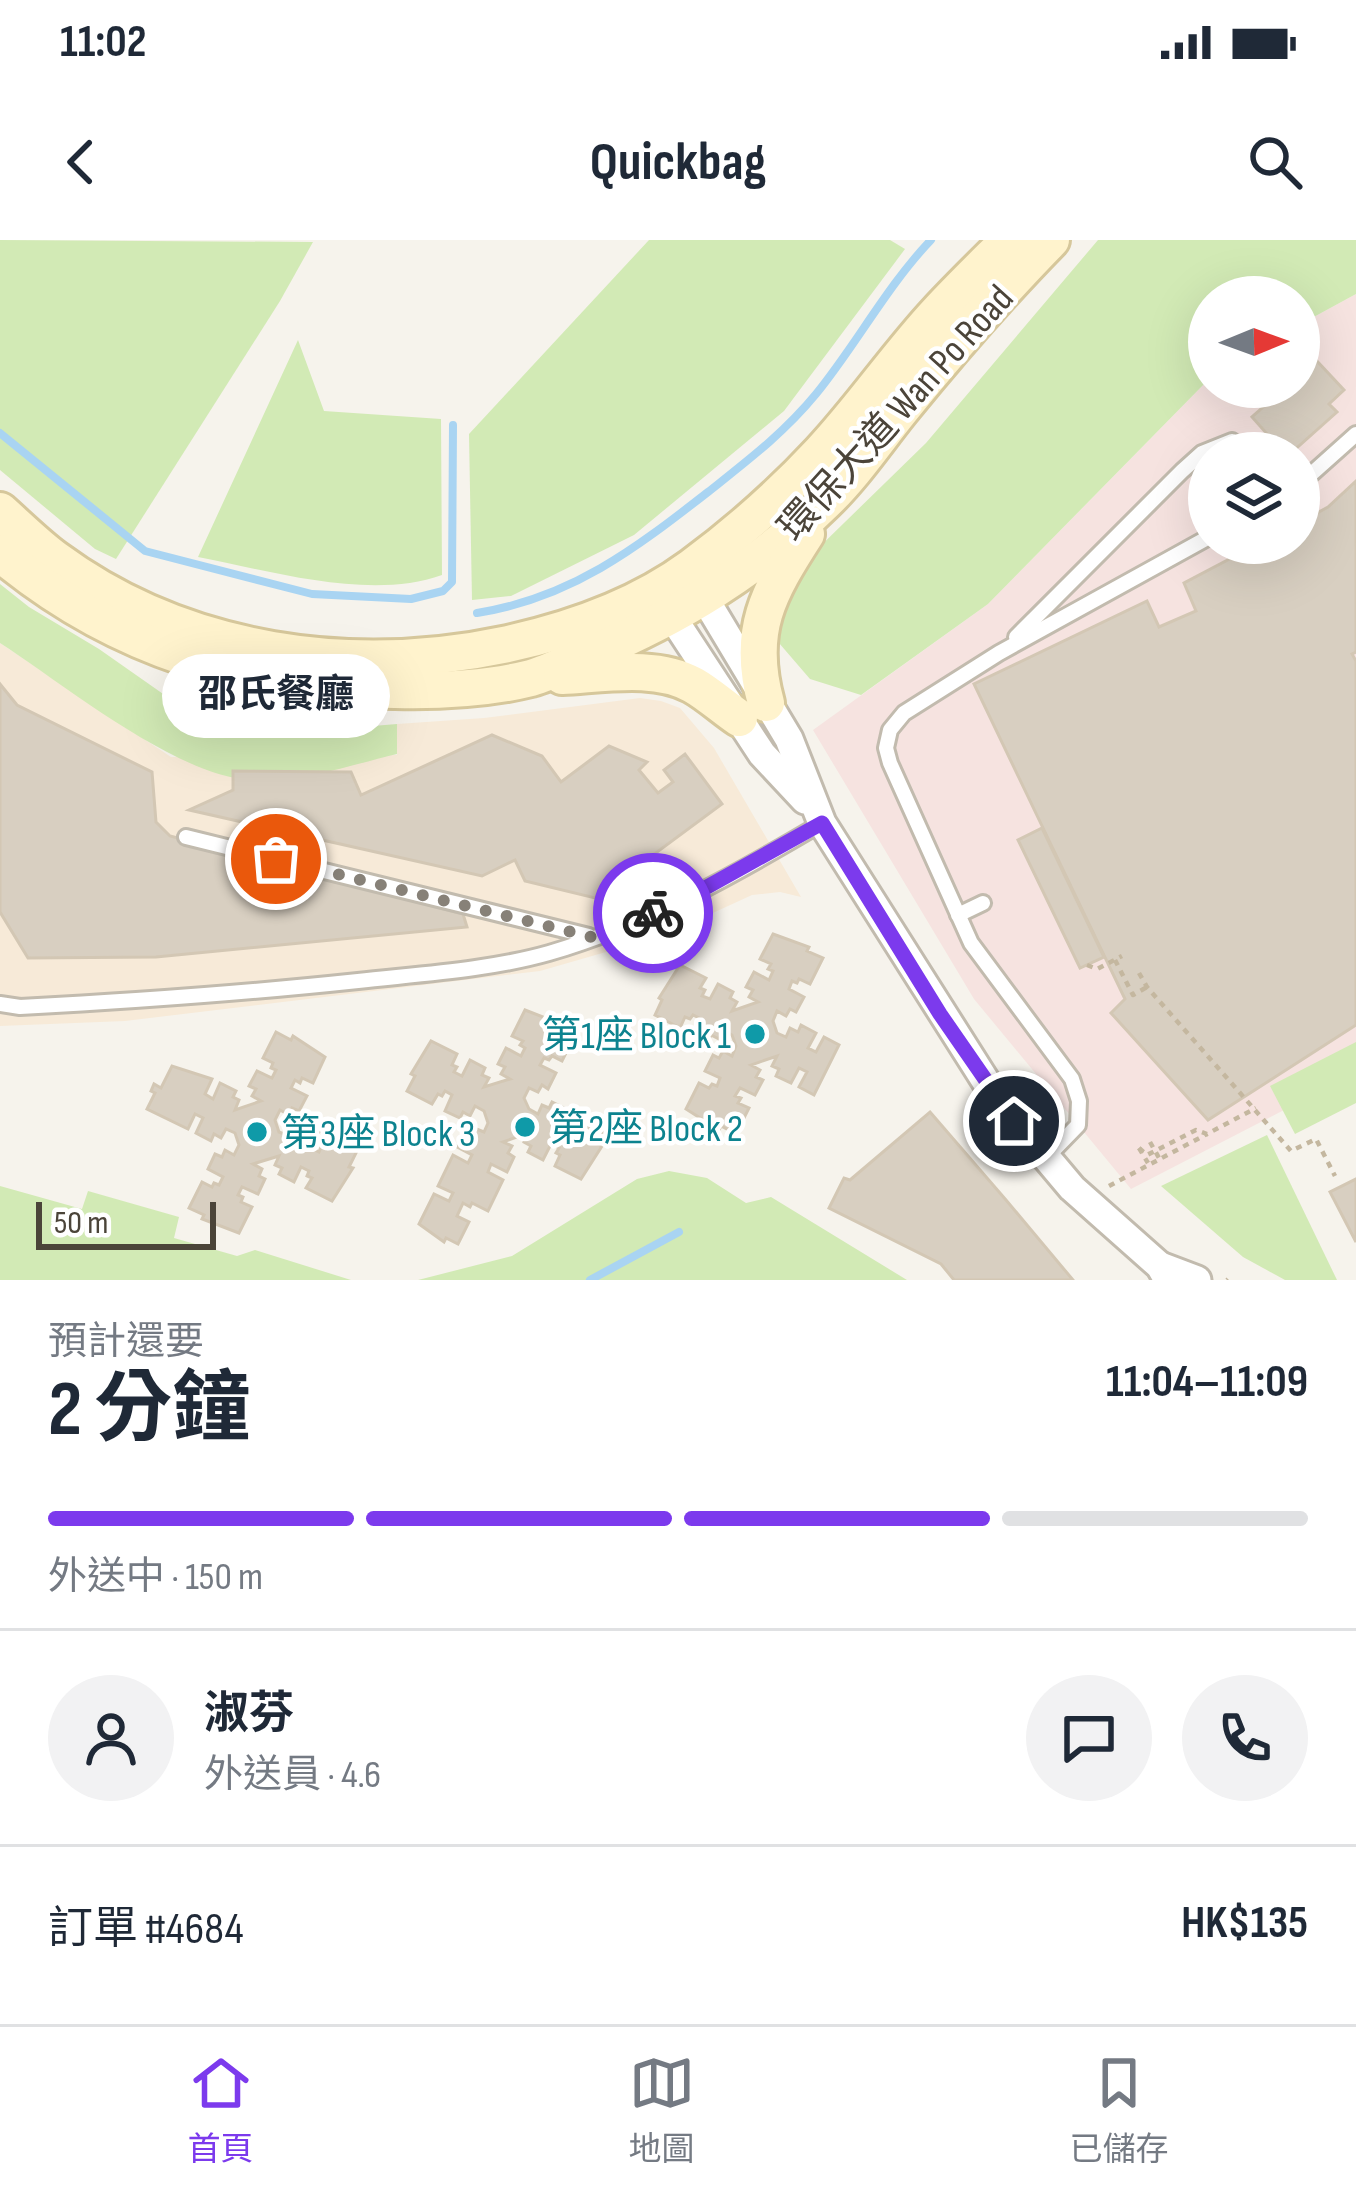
<!DOCTYPE html>
<html lang="zh-TW">
<head>
<meta charset="utf-8">
<style>
	body { margin:0; font-family:"Sofia Sans Condensed","Noto Sans TC",sans-serif; background:#f2f2f3; color:#1f2937; height:100vh; display:flex; flex-direction:column; font-size:45px; white-space:nowrap }
	* { box-sizing:border-box; margin:0 }
	p { font-size:39px; color:#747a83 }
	.icon { flex:none; width:66px; height:66px; fill:none; stroke:currentColor; stroke-width:2; stroke-linecap:round; stroke-linejoin:round }
	.map { position:relative; height:1040px; overflow:hidden }
	.side { display:flex; flex-direction:column; background:#fff; flex:1 }
	.side>* { flex:none }
	.needle { width:78px; rotate:89deg }
	.controls { position:absolute; left:1188px; top:36px; display:grid; gap:24px }
	.controls a { display:grid; place-items:center; width:132px; height:132px; border-radius:50%; background:#fff; box-shadow:0 12px 48px #0002; font-size:60px }
	.scale { position:absolute; left:36px; bottom:30px; width:180px; box-sizing:border-box; padding-left:12px; border:6px solid #4b4439; border-top:0; font-size:33px; line-height:42px; white-space:nowrap; color:#4b4439; -webkit-text-stroke:9px #fff; paint-order:stroke }
	.pin { position:absolute; display:grid; place-items:center; width:102px; height:102px; color:#fff; margin:-51px; border:6px solid #fff; border-radius:50%; box-shadow:0 3px 12px #0007 }
	.courier { position:absolute; display:grid; place-items:center; width:120px; height:120px; margin:-60px; border:9px solid #7c3aed; border-radius:50%; background:#fff; color:#222; box-shadow:0 3px 15px #0007 }
	.bubble { position:absolute; height:84px; border-radius:42px; background:#fff; box-shadow:0 12px 48px #0002; font-size:39px; font-weight:700; line-height:84px; text-align:center }
	.summary em { font-style:normal; font-weight:700 }
	.summary div { display:flex; flex-direction:column-reverse }
	.summary { display:flex; align-items:center; justify-content:space-between; height:204px; padding:0 48px }
	h1 { font-size:78px; font-weight:700; line-height:90px }
	.bar { display:grid; grid-template-columns:repeat(4,1fr); gap:18px 12px; align-content:center; height:144px; padding:0 48px }
	.bar i { height:15px; border-radius:9px; background:#e0e1e3 }
	.bar .current { background:#7c3aed }
	.bar p { grid-column:span 4 }
	.line { display:flex; align-items:center; gap:30px; padding:0 48px; border-top:3px solid #e0e1e3 }
	.line div { flex:1 }
	.round { display:grid; place-items:center; flex:none; width:126px; height:126px; border-radius:63px; background:#f2f2f3 }
	.status { display:flex; justify-content:space-between; align-items:center; height:84px; padding:0 60px; background:#fff; direction:ltr }
	.status svg { height:33px; fill:currentColor }
	header { display:flex; justify-content:space-between; align-items:center; height:156px; padding:0 48px; background:#fff; font-size:54px; font-weight:700 }
	.dock { display:flex; justify-content:space-around; align-items:center; height:168px; border-top:3px solid #e0e1e3; background:#fff; font-size:33px; color:#747a83 }
	.dock a { display:grid; justify-items:center; gap:6px }
	.dock .current { color:#7c3aed }
	.map>svg:first-child { display:block }
</style>
</head>
<body>
<div class="status"><b>11:02</b><svg viewBox="0 0 49 12"><path d="M0 12V9h3v3zM5 12V6h3v6zM10 12V3h3v9zM15 12V0h3v12zM26 1h20v11H26zM47 4h2v5h-2z"/></svg></div>
<header><svg class="icon" aria-label="back" viewBox="0 0 24 24"><path d="M15 5l-7 7 7 7"/></svg>Quickbag<svg class="icon" aria-label="search" viewBox="0 0 24 24"><circle cx="10" cy="10" r="6"/><path d="M15 15l6 6"/></svg></header>
<div class="map">
<svg width="1356" height="1040" viewBox="0 0 1356 1040">
	<rect width="100%" height="100%" fill="#f6f3ec"/>
	<path fill="#f7ead8" d="M0,403L171,517L397,515V484L484,478L640,458L661,461L680,468L714,508L801,657L780,652L752,655L665,695L540,731L125,781L0,786Z"/>
	<path fill="#f6e3e0" fill-rule="evenodd" d="M1356,54V833L1131,949L974,759L813,490L988,364L1209,139V147H1299V85ZM1209,213H1299V303H1209Z"/>
	<g fill="#d2eab5">
		<path d="M0,0L313,2L280,61L116,319L95,309L0,230Z"/>
		<path d="M649,0H890L905,9L784,171L634,295L511,356L472,360L469,194Z"/>
		<path d="M1098,0H1356V54L1299,85V57H1209V139L988,364L861,455L810,439L779,403L786,358L804,322L926,203Z"/>
		<path d="M298,100L324,171L441,179L442,335C370,361 271,331 198,317Z"/>
		<path d="M0,344L29,367L99,409L176,463L264,495L397,484V514C351,525 299,543 251,540C176,536 65,445 0,403Z"/>
		<path d="M1356,802V863L1295,894L1270,846Z"/>
		<path d="M1267,895L1337,1040H1285L1243,1017L1161,946Z"/>
		<path d="M669,931L707,938L746,963L771,957L907,1040H418L512,1016L637,939Z"/>
		<path d="M0,946L82,969L88,951L179,977L174,998L237,1016L255,1010L351,1040H0Z"/>
	</g>
	<g fill="none" stroke-linecap="round" stroke-linejoin="round">
		<g stroke="#a9d4f2" stroke-width="8">
			<path d="M0,193L145,311L312,354L411,359L443,351L452,342L453,185"/>
			<path d="M477,373C571,358 635,309 708,252C747,221 784,193 816,154C856,105 887,46 931,0"/>
			<path d="M590,1040L679,992"/>
		</g>
	</g>
	<g fill="#d8cfc1" stroke="#d3c7b4" stroke-width="3">
		<path d="M1316,120L1344,150L1329,164L1337,172L1291,213H1284L1252,177L1286,147H1299V135Z"/>
		<path d="M1356,241V412L1352,414L1356,421V785L1208,880L1111,773L1125,759L974,444L1147,361L1159,387L1196,371L1184,343L1260,303H1299V283L1328,267Z"/>
		<path d="M0,444L17,465L152,532L156,582L170,596L463,674L467,687L156,717L28,718L0,672Z"/>
		<path d="M492,495L542,516L561,542L609,506L647,522L639,530L658,553L673,542L664,530L685,514L722,564L595,658L525,641L515,620L482,636L189,570L233,550V531L351,532L361,555Z"/>
		<path d="M1042,588L1104,717L1080,728L1018,600Z"/>
		<path d="M773,694L809,707L807,711L823,718L810,744L799,739L797,743L792,741L789,749L804,757L796,772L790,769L786,776L777,771L773,781L777,793L786,797L790,788L798,792L801,785L816,793L808,808L816,812L824,797L839,805L814,855L799,847L807,832L799,828L791,843L776,836L779,829L772,826L777,816L751,825L760,830L756,837L763,840L755,855L740,848L735,856L741,858L738,863L749,868L736,894L721,886L719,890L686,869L699,843L709,848L712,844L717,846L720,838L705,831L713,815L719,818L723,811L732,816L736,806L732,795L723,790L719,799L711,795L708,802L693,794L701,779L693,775L690,779L685,777L680,788L655,775L662,760L659,758L680,725L706,738L700,748L705,750L702,756L710,759L718,744L733,752L730,758L737,762L732,771L758,762L749,757L753,750L746,747L754,732L769,740L773,731L768,729L771,724L760,719Z"/>
		<path d="M525,770L561,784L559,787L575,795L562,821L552,816L549,820L544,818L540,825L556,833L548,849L542,845L538,852L529,848L524,858L529,869L538,874L542,865L549,868L552,862L568,870L560,885L568,889L571,884L575,886L580,876L606,889L598,904L602,906L581,939L555,926L560,915L556,913L559,908L551,904L543,920L528,912L531,906L524,902L528,893L503,902L512,906L508,913L514,917L507,932L491,924L488,932L503,940L488,971L472,963L470,967L463,963L457,976L469,982L458,1004L446,998L444,1002L419,984L434,954L449,961L453,953L438,946L453,915L468,923L472,915L457,907L465,892L471,895L474,888L484,892L488,883L484,871L475,866L470,876L463,872L460,878L445,871L452,855L445,851L442,856L438,854L432,864L407,851L415,836L411,834L431,801L457,814L452,825L457,827L454,832L462,836L470,820L485,828L482,835L489,838L484,847L510,839L501,834L505,827L498,824L506,808L521,816L525,808L520,805L523,801L512,796Z"/>
		<path d="M276,792L291,800L293,796L325,817L313,843L302,838L300,843L295,840L291,848L307,856L299,871L292,868L289,875L280,870L275,880L279,892L289,896L293,887L300,891L304,884L319,892L311,908L319,912L321,907L326,909L331,898L357,911L349,927L353,928L332,961L306,948L312,938L307,936L309,931L301,927L294,942L279,934L282,928L275,925L279,916L253,924L262,929L259,936L265,939L258,954L242,947L238,955L243,957L241,962L252,967L239,993L202,979L204,975L189,968L202,942L212,947L214,943L219,945L223,937L208,929L215,914L222,917L225,910L234,915L239,905L235,893L226,889L221,898L214,894L211,901L196,893L203,878L195,874L188,889L147,869L155,853L151,851L154,844L161,848L172,826L212,839L205,854L213,859L220,843L236,851L233,857L239,860L235,870L261,861L252,856L256,849L249,846L257,831L272,838L276,830L271,828L273,823L263,818Z"/>
		<path d="M930,872L1006,960L1073,1040H954L941,1024L829,968L844,938L850,940Z"/>
		<path d="M1356,939V1002L1330,952Z"/>
	</g>
	<g fill="none" stroke-linecap="round" stroke-linejoin="round">
		<defs>
			<g id="lane">
				<path d="M1299,245L1356,194"/>
				<path d="M1016,397L1182,231L1202,213L1232,201"/>
				<path d="M186,597L589,696"/>
				<path d="M958,675L983,663"/>
				<path d="M0,764L20,767C133,761 245,753 358,741C421,734 489,730 549,713C646,685 736,634 822,583"/>
				<path d="M1045,919L1078,885L1079,861L1072,839L971,703L890,523L886,508L890,490L904,473L999,413L1209,297"/>
			</g>
			<g id="street">
				<path d="M696,344L789,499L822,583L997,859L1072,948L1160,1026L1168,1040"/>
				<path d="M663,363L762,514L805,560"/>
				<path d="M1160,1026L1197,1040"/>
			</g>
			<g id="secondary">
				<path d="M0,271C18,287 36,305 55,319C185,415 353,437 508,404C571,390 639,366 692,327C738,293 782,254 821,212C863,167 897,116 938,72C961,47 985,24 1009,0"/>
				<path d="M0,313C116,410 246,448 395,450C440,451 487,449 531,438C551,432 570,422 590,414C678,377 756,330 825,262C853,235 876,201 900,171C948,112 998,54 1051,0"/>
				<path d="M562,436C603,434 656,424 693,445C709,454 724,468 739,478"/>
				<path d="M766,463C746,391 768,353 806,294"/>
			</g>
		</defs>
		<use href="#lane" stroke="#c2bbae" stroke-width="20"/>
		<use href="#street" stroke="#c2bbae" stroke-width="33"/>
		<use href="#secondary" stroke="#d6c79b" stroke-width="42"/>
		<g stroke="#c4b79f" stroke-width="4.5" stroke-dasharray="6 6" stroke-linecap="butt">
			<path d="M1115,720L1133,755L1147,747"/>
			<path d="M1087,725L1097,729L1122,716"/>
			<path d="M1139,733L1147,747L1291,911L1316,899L1335,936"/>
			<path d="M1150,902L1159,918"/>
			<path d="M1139,908L1148,923"/>
			<path d="M1109,946L1207,894"/>
			<path d="M1227,1040L1228,1039"/>
		</g>
		<use href="#lane" stroke="#fff" stroke-width="14"/>
		<use href="#street" stroke="#fff" stroke-width="27"/>
		<use href="#secondary" stroke="#fff3cd" stroke-width="36"/>
		<path stroke="#c4b79f" stroke-width="4.5" stroke-dasharray="6 6" stroke-linecap="butt" d="M1139,908L1147,915L1196,890L1207,894L1256,868"/>
	</g>
	<g fill="none" stroke-linecap="round" stroke-linejoin="round">
		<path stroke="#878178" stroke-width="12" stroke-dasharray="0 21.6" d="M276,619L592,697L653,673"/>
		<path stroke="#7c3aed" stroke-width="15" d="M653,673L698,652L822,583L940,774L1014,881"/>
	</g>
	<g fill="#0f9aa8" stroke="#fff" stroke-width="4.5">
		<circle cx="755" cy="794" r="12"/>
		<circle cx="525" cy="887" r="12"/>
		<circle cx="257" cy="892" r="12"/>
	</g>
	<g text-anchor="middle" stroke-width="9" stroke-linejoin="round" paint-order="stroke">
		<g font-size="39" fill="#4b4439" stroke="#fff">
			<text transform="translate(895 172) rotate(-48)" y="14">環保大道 Wan Po Road</text>
		</g>
		<g font-size="39" fill="#0d838f" stroke="#fff" text-anchor="start">
			<text x="731" y="808" text-anchor="end">第1座 Block 1</text>
			<text x="549" y="901">第2座 Block 2</text>
			<text x="281" y="906">第3座 Block 3</text>
		</g>
	</g>
</svg>
<div class="controls">
<a><svg class="needle" viewBox="-14 -14 28 28"><path d="M0-13l5 13h-10z" fill="#e53935"/><path d="M0 13l5-13h-10z" fill="#747a83"/></svg></a>
<a><svg class="icon" aria-label="layers" viewBox="0 0 24 24"><path d="M12 4l9 5-9 5-9-5zM3 14l9 5 9-5"/></svg></a>
</div>
<div class="scale">50 m</div>
<div class="pin" style="left:276px;top:619px;background:#ea580c"><svg class="icon" aria-label="bag" viewBox="0 0 24 24"><path d="M5 8h14l-1 12H6zM9 8a3 3 0 0 1 6 0"/></svg></div>
<div class="pin" style="left:1014px;top:881px;background:#1f2937"><svg class="icon" aria-label="home" viewBox="0 0 24 24"><path d="M3 11l9-7 9 7M6 9v11h12V9"/></svg></div>
<div class="courier" style="left:653px;top:673px"><svg class="icon" aria-label="bike" viewBox="0 0 24 24"><circle cx="6" cy="16" r="4"/><circle cx="18" cy="16" r="4"/><path d="M6 16l4-8h5l3 8M10 8l3 8H6M13 5h3"/></svg></div>
<div class="bubble" style="left:162px;top:414px;width:228px">邵氏餐廳</div>
</div>
<section class="side">
<div class="summary"><div><h1>2 分鐘</h1><p>預計還要</p></div><em>11:04–11:09</em></div>
<div class="bar"><i class="current"></i><i class="current"></i><i class="current"></i><i></i><p>外送中 · 150 m</p></div>
<div class="line" style="height:216px"><a class="round"><svg class="icon" aria-label="person" viewBox="0 0 24 24"><circle cx="12" cy="8" r="4"/><path d="M4 21q1-7 8-7t8 7"/></svg></a><div><b>淑芬</b><p>外送員 · 4.6</p></div><a class="round"><svg class="icon" aria-label="chat" viewBox="0 0 24 24"><path d="M4 5h16v11H9l-5 4z"/></svg></a><a class="round"><svg class="icon" aria-label="phone" viewBox="0 0 24 24"><path d="M5 4h4l2 5-3 2q2 4 5 5l2-3 5 2v4C11 20 4 13 5 4z"/></svg></a></div>
<div class="line" style="height:156px"><div>訂單 #4684</div><b>HK$135</b></div>
</section>
<nav class="dock">
<a class="current"><svg class="icon" aria-label="home" viewBox="0 0 24 24"><path d="M3 11l9-7 9 7M6 9v11h12V9"/></svg>首頁</a>
<a><svg class="icon" aria-label="map" viewBox="0 0 24 24"><path d="M3 6l6-2 6 2 6-2v14l-6 2-6-2-6 2zM9 4v14M15 6v14"/></svg>地圖</a>
<a><svg class="icon" aria-label="saved" viewBox="0 0 24 24"><path d="M7 4h10v16l-5-4-5 4z"/></svg>已儲存</a>
</nav>
</body>
</html>
